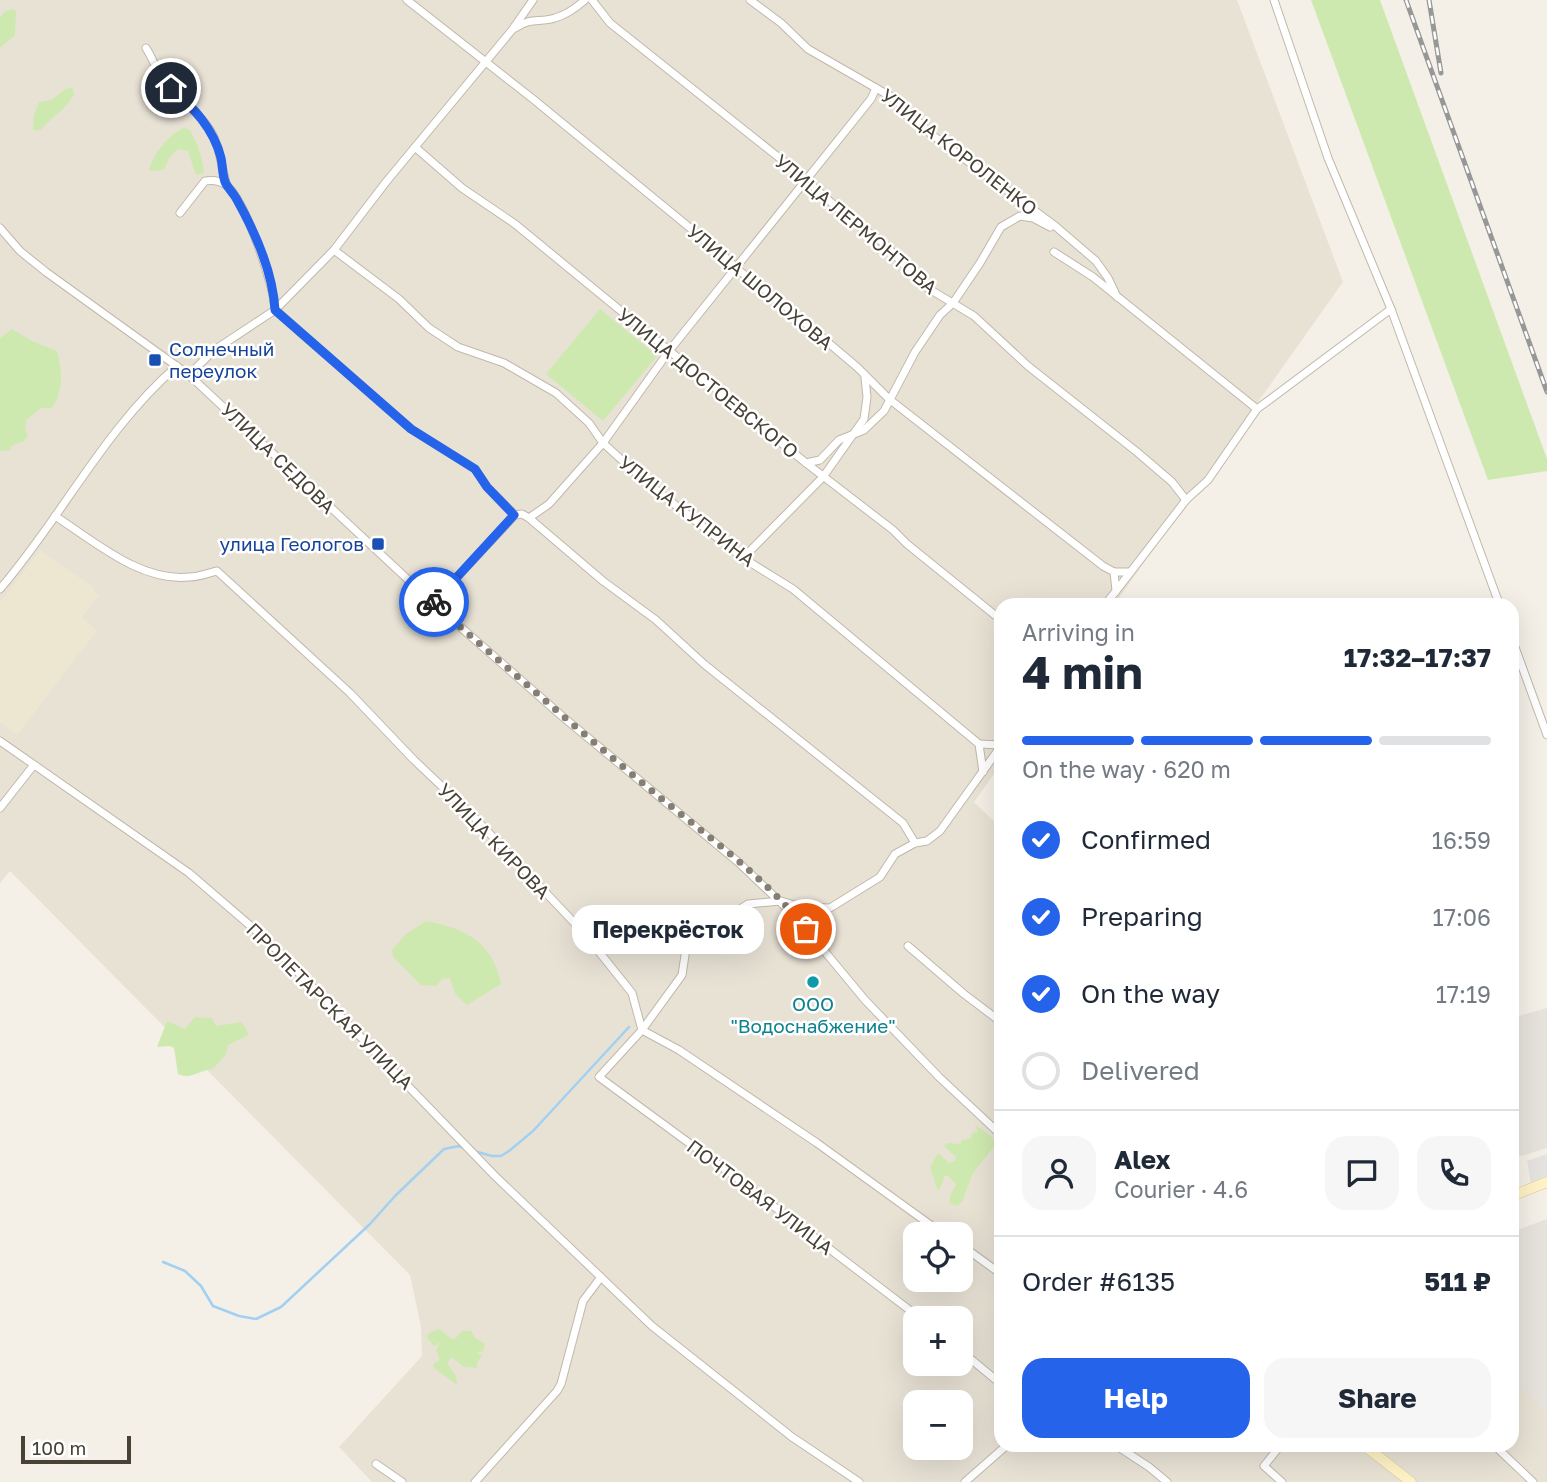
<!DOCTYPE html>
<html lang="en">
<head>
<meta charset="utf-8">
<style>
	body { margin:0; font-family:"Golos Text",sans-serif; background:#f6f6f7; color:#1f2937; height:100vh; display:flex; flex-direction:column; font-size:26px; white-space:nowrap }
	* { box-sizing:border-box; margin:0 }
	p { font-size:23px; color:#747a83 }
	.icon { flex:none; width:38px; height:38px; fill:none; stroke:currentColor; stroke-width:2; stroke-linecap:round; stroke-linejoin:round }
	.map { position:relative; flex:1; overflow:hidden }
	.sheet { position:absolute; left:994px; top:598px; width:525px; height:854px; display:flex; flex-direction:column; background:#fff; border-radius:21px; box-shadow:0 7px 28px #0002 }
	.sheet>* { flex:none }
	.controls { position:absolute; left:903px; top:1222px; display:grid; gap:14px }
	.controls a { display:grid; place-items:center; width:70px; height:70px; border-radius:14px; background:#fff; box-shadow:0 7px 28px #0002; font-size:35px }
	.scale { position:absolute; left:21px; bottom:18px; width:110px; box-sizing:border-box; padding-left:7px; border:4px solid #474136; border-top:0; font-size:19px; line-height:24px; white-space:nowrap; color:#474136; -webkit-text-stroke:5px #fff; paint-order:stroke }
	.pin { position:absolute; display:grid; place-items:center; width:60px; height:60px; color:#fff; margin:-30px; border:4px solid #fff; border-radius:50%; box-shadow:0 2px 7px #0007 }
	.courier { position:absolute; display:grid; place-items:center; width:70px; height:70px; margin:-35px; border:5px solid #2563eb; border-radius:50%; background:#fff; color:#222; box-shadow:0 2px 9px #0007 }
	.bubble { position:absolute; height:49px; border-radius:21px; background:#fff; box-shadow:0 7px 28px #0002; font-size:23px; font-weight:700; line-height:49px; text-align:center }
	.head em { font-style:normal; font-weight:700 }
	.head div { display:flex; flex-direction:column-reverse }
	.head { display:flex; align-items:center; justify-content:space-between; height:119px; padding:0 28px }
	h1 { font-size:46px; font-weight:700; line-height:52px }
	.bar { display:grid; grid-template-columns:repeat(4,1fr); gap:10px 7px; align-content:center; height:84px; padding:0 28px }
	.bar i { height:9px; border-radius:5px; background:#e0e1e3 }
	.bar .active { background:#2563eb }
	.bar p { grid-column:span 4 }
	.line { display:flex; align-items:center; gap:18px; padding:0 28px; border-top:2px solid #e0e1e3 }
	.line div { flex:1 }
	.round { display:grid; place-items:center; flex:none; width:74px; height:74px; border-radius:21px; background:#f6f6f7 }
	ol { padding:0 28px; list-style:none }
	li { display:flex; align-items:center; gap:21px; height:77px }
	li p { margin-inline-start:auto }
	li .icon { padding:7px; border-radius:50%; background:#2563eb; color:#fff; stroke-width:4 }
	li:last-child { color:#747a83 }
	li i { width:38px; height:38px; border:4px solid #e0e1e3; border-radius:50% }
	.cta { display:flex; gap:14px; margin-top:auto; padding:14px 28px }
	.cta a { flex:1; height:80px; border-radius:21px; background:#2563eb; color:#fff; font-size:28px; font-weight:700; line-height:80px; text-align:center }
	.cta a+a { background:#f6f6f7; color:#1f2937 }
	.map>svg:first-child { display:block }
</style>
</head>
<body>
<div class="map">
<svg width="1547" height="1482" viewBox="0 0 1547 1482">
	<rect width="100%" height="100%" fill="#f4f0e7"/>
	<path fill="#e8e2d5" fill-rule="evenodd" d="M0,0H1237L1343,282L1114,605L1001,606V764L974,802L1001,828V1446H1512V1378L1547,1409V1482H372L339,1447L422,1356L421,1327L410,1275L10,871L0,883ZM915,1234H961V1279H915ZM915,1318H961V1363H915ZM915,1402H961V1447H915Z"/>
	<g fill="#e6e2dc">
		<path d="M1547,1008V1148L1512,1159V1018Z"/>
		<path d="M1547,1219V1413L1512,1378V1232Z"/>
	</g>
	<path fill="#ede6d1" d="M40,550L93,587V590L99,595L82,617L97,631L17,735L0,722V602Z"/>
	<g fill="#cee9af">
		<path d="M1311,0H1380L1547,459V471L1488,480Z"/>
		<path d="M14,9L16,12L15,35L0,48V18L5,11Z"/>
		<path d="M72,87L74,94C66,110 50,118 41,130H33L34,115L39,102L51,100L66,89Z"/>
		<path d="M184,128L190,130C196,140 204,161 204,173L196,175L188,151L178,149L169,158L164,170L149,171C152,155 169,134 184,128Z"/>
		<path d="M600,309L657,356L603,421L546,374Z"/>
		<path d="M12,329L32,341L57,351C62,370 64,391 52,408H41L26,420L25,429L28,436L24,441L11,446V450L0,451V338Z"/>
		<path d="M426,921C466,928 493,943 501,984L467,1005L455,994L450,978L442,979L436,986L421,985L393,957L392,950L406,934Z"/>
		<path d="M195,1017L212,1018L216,1026L242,1022L249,1035L228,1045L226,1054L213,1069C200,1070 190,1080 178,1074L174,1048L170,1046L157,1047L167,1021L185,1029Z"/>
		<path d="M975,1125L991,1136L996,1144L973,1173L963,1200L958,1206L949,1203L951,1194L956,1185L949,1176H944L943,1183L938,1191L930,1167L938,1153L949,1163L955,1161L956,1157L944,1146L948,1143L960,1144L962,1140L971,1138L972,1133L978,1132Z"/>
		<path d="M439,1329L452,1339H455L462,1331H471L475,1338L485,1344L483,1351L477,1353L482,1356L477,1363V1368L464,1367L452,1357L447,1363L456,1376L457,1385L433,1367L434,1363L440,1360L436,1350L441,1342L434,1346L427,1338L429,1333Z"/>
	</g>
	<path fill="#e5e3df" d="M1547,1154V1178L1531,1184L1527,1161Z"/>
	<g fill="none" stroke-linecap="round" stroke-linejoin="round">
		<g stroke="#a2d0f2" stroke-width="2.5">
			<path d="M474,1151L492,1156H501L509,1151L533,1131L629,1027"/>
			<path d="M163,1262L185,1271L201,1286L213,1306L239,1316L256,1319L281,1307L370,1224L395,1196L444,1149L459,1146L464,1148"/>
		</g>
		<defs>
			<g id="street">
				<path d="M407,0L533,99L723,255L737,269L773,296L857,367L889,399L1103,566L1114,572"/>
				<path d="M592,0L610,23L797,172L853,222L881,241L926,287L974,316L1028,366L1137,452L1172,482L1186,500"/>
				<path d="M750,0L781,23L808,49L895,99L931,134L1054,225L1096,261L1108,278L1117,297"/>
				<path d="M1274,0L1328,158L1391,309L1500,606"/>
				<path d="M515,28C531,17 539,23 555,18C566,15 576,8 585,0"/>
				<path d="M146,48C153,59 157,72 164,82C179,100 198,110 212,133C221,150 221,168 227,185"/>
				<path d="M415,147L462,188L515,224L806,463L893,530L907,544L1001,620"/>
				<path d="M180,213L205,181C212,180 219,180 226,185C245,199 274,285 275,310L411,429L475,469L487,487L515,515"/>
				<path d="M0,228L20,251L46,272L189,375L433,603L563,717L738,862L797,918L865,1000L939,1077L1001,1135"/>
				<path d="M334,250L399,299L429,328L458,347L504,363L556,393L589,423L603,443L646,482L743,558L793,589L979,744L983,772"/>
				<path d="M1054,252L1093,277L1257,409"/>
				<path d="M189,375L213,351L275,310L334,250L386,182L512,30L533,0"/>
				<path d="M806,463L820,460L839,440L864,430L884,411L915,352L940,315L953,303L980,263L1001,227L1020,216L1033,218L1050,227"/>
				<path d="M55,516C94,541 140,582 189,577C198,577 208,573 217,571L350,693L414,760L472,815L584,933L632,993L642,1030L679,1050L817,1143L943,1234"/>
				<path d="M529,518L549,504L603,443L669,351L871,99L876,88"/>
				<path d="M743,558L823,477L864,419L867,397L865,378"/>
				<path d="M0,589C62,517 105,428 177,366"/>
				<path d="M1116,591L1186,500L1208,480L1257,409L1391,309"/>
				<path d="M433,603L515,515L522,514L529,518L603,581L656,620L704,664L903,823L915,843"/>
				<path d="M1104,606L1116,591L1114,572H1129"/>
				<path d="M1512,639L1547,735"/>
				<path d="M0,741L189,873L267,940L495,1176L652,1326L792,1437L859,1482"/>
				<path d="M979,744L1001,745"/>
				<path d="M0,808L33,766"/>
				<path d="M687,942L682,975L642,1030L599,1077L734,1176L920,1318"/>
				<path d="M908,946L964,994L1001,1022"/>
				<path d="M599,951L649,918L655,919L687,942L748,904L781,901L801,907L830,908L880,877L895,854L915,843L927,841L940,831L1001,746"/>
				<path d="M961,1245L1001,1274"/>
				<path d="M961,1351L1001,1384"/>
				<path d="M1117,1446L1149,1467L1167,1482"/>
				<path d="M1280,1446L1264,1466L1282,1482"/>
				<path d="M1495,1446L1533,1482"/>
				<path d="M376,1464L402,1482"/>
				<path d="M475,1482L557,1391L561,1384L583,1301L601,1277"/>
				<path d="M965,1482L1006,1446"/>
			</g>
			<g id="secondary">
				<path d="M1512,1196L1547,1182"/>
				<path d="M1365,1446L1411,1482"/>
			</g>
		</defs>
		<use href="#street" stroke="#c0b8aa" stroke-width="9"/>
		<use href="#secondary" stroke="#d5c596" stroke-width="11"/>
		<use href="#street" stroke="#fff" stroke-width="7"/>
		<use href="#secondary" stroke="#fff2c6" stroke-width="10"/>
		<defs>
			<g id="rail">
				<path d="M1406,0L1547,392"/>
				<path d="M1429,0L1441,73"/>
			</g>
		</defs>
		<use href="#rail" stroke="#979797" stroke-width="5"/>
		<use href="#rail" stroke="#fff" stroke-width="2.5" stroke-dasharray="8" stroke-linecap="butt"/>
	</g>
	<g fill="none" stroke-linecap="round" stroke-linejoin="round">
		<path stroke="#847e74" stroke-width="7" stroke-dasharray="0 12.6" d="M434,602L433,603C505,666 577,729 651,790C704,834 763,875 806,929"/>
		<path stroke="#2563eb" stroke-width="9" d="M171,88C193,107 214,129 221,158C223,167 222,176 226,184C229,189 233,193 236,198C254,230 273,273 275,310L411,429L475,469L487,487L514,515L434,602"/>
	</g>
	<g fill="#1a4fb4" stroke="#fff" stroke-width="2.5">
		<rect x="148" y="353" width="14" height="14" rx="3.5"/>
		<rect x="371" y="537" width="14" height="14" rx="3.5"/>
	</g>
	<circle fill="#0f9aa8" stroke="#fff" stroke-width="2.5" cx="813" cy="982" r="7"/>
	<g text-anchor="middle" stroke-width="5" stroke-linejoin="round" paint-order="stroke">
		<g font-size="19" fill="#474136" stroke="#fff">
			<text transform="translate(959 152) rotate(38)" y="7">УЛИЦА КОРОЛЕНКО</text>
			<text transform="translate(856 224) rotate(40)" y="7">УЛИЦА ЛЕРМОНТОВА</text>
			<text transform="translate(760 287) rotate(40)" y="7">УЛИЦА ШОЛОХОВА</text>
			<text transform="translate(708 383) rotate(39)" y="7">УЛИЦА ДОСТОЕВСКОГО</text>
			<text transform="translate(278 458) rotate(44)" y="7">УЛИЦА СЕДОВА</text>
			<text transform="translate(687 511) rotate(38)" y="7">УЛИЦА КУПРИНА</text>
			<text transform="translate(494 841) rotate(46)" y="7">УЛИЦА КИРОВА</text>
			<text transform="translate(330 1006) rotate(45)" y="7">ПРОЛЕТАРСКАЯ УЛИЦА</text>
			<text transform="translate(760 1197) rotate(37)" y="7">ПОЧТОВАЯ УЛИЦА</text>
		</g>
		<g font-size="19" fill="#164399" stroke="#fff" text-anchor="start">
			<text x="169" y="356">Солнечный<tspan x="169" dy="22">переулок</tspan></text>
			<text x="364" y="551" text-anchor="end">улица Геологов</text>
		</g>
		<g font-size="19" fill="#0d838f" stroke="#fff">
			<text x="813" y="1011">ООО<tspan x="813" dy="22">"Водоснабжение"</tspan></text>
		</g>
	</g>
</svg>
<div class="controls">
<a><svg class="icon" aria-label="locate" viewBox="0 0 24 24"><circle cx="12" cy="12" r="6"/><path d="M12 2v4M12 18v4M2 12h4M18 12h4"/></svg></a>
<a>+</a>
<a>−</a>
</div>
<div class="scale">100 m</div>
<div class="pin" style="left:806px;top:929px;background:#ea580c"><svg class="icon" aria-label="bag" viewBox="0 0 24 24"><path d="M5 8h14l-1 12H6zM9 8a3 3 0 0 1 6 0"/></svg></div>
<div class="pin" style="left:171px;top:88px;background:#1f2937"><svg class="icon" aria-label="home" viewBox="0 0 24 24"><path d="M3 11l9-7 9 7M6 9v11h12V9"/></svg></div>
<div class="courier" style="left:434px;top:602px"><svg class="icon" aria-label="bike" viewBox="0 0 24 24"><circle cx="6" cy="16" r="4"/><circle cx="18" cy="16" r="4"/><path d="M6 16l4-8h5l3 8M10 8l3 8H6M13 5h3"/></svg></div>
<div class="bubble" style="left:572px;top:905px;width:192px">Перекрёсток</div>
<section class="sheet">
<div class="head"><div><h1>4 min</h1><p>Arriving in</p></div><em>17:32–17:37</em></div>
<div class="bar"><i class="active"></i><i class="active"></i><i class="active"></i><i></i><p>On the way · 620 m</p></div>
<ol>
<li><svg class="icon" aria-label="check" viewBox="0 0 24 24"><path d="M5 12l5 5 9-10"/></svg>Confirmed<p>16:59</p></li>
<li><svg class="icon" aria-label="check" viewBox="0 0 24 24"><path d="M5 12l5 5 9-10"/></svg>Preparing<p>17:06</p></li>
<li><svg class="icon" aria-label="check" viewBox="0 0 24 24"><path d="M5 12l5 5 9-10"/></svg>On the way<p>17:19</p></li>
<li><i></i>Delivered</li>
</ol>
<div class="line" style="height:126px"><a class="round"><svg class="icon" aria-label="person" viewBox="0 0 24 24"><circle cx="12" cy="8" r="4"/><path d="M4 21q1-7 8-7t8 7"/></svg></a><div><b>Alex</b><p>Courier · 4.6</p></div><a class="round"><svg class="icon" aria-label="chat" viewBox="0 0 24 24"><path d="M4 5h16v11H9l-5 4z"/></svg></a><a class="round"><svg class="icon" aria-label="phone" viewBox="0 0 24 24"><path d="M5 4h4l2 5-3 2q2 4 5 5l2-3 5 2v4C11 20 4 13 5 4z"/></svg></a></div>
<div class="line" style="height:91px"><div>Order #6135</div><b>511 ₽</b></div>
<div class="cta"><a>Help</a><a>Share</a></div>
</section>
</div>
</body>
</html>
